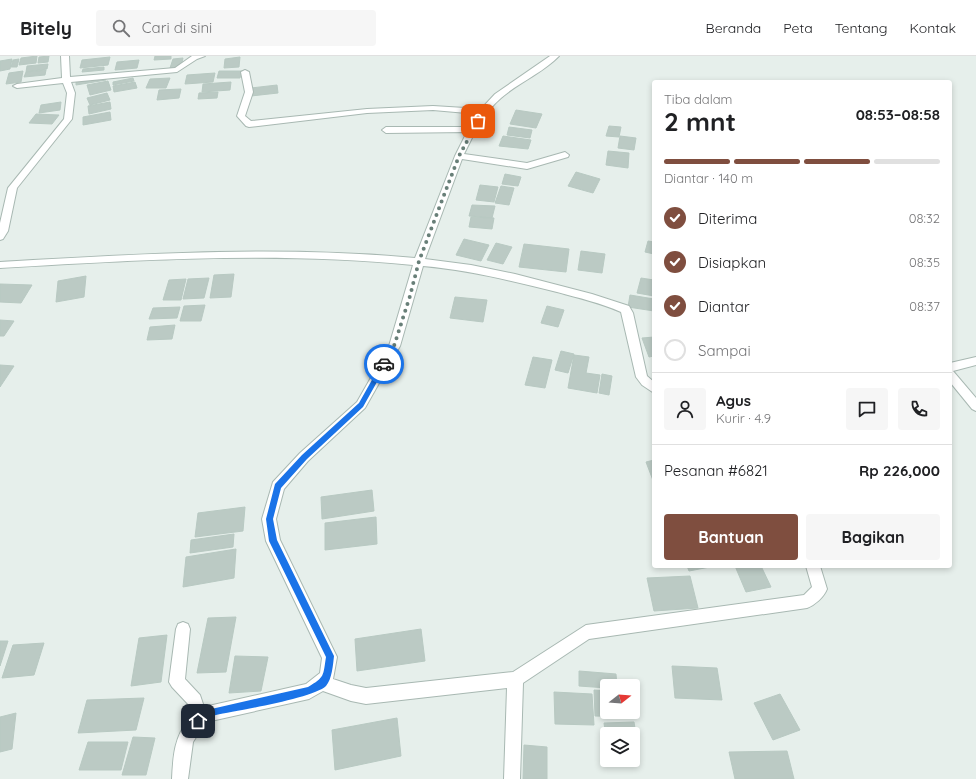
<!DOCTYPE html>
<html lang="id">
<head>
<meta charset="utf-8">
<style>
	body { margin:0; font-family:Quicksand,sans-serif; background:#f6f6f6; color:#202124; height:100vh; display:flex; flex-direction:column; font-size:15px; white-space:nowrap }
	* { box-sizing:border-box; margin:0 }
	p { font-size:13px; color:#757577 }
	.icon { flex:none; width:22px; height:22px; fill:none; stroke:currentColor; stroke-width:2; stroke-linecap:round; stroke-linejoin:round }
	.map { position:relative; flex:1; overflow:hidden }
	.drawer { position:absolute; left:652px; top:24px; width:300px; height:488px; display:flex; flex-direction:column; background:#fff; border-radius:4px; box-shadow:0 2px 6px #0003 }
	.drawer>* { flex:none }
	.needle { width:26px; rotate:73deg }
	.controls { position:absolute; left:600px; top:623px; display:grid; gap:8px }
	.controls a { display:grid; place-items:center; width:40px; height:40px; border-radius:4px; background:#fff; box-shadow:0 2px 6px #0003; font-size:20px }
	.pin { position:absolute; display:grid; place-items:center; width:34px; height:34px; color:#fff; margin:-17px; border-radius:8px; box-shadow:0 2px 6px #0006 }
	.courier { position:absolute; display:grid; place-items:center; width:40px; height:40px; margin:-20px; border:3px solid #1a73e8; border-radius:50%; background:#fff; color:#222; box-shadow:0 1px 5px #0007 }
	.head em { font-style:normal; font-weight:800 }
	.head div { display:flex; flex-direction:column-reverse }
	.head { display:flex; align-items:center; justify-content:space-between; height:68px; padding:0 12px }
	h1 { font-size:26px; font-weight:800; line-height:30px }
	.bar { display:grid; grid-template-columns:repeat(4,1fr); gap:6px 4px; align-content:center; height:48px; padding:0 12px }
	.bar i { height:5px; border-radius:3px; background:#e0e0e0 }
	.bar .current { background:#7f4e3f }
	.bar p { grid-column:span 4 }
	.line { display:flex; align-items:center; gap:10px; padding:0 12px; border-top:1px solid #e0e0e0 }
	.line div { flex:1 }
	.round { display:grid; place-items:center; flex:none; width:42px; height:42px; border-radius:4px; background:#f6f6f6 }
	ol { padding:0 12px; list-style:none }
	li { display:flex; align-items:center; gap:12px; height:44px }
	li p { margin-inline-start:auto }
	li .icon { padding:4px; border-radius:50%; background:#7f4e3f; color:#fff; stroke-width:4 }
	li:last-child { color:#757577 }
	li i { width:22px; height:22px; border:2px solid #e0e0e0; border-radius:50% }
	.cta { display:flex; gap:8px; margin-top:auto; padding:8px 12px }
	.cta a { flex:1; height:46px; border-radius:4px; background:#7f4e3f; color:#fff; font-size:16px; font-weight:800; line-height:46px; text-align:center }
	.cta a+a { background:#f6f6f6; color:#202124 }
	header { display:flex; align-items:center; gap:24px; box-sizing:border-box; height:56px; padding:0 20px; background:#fff; border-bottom:1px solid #e0e0e0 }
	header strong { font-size:19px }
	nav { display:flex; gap:22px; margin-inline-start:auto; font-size:14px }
	.search { width:280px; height:36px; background:#f6f6f6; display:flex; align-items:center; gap:10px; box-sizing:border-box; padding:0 14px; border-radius:4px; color:#757577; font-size:15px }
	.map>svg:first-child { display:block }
</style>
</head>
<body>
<header>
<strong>Bitely</strong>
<div class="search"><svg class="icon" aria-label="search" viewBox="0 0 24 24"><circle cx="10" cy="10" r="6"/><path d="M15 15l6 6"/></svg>Cari di sini</div>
<nav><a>Beranda</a><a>Peta</a><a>Tentang</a><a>Kontak</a></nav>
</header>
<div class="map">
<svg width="976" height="723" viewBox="0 0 976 723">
	<rect width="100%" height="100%" fill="#e6efeb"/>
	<g fill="#bbcac4" stroke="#b8c9c2">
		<path d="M37,0L36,7L19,9L21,2Z"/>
		<path d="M49,0L48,6L38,7L39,1Z"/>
		<path d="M155,0H171V3L154,4Z"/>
		<path d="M110,1L108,9L80,12L82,4Z"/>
		<path d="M240,1L239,11L224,12L225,3Z"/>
		<path d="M183,2L181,11L170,12L173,3Z"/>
		<path d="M12,3L10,13L0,15V5Z"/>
		<path d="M19,3L17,11H11L13,4Z"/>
		<path d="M139,4L137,12L115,14L117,6Z"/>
		<path d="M48,8L47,13L26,16L27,10Z"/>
		<path d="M104,11V14L82,16L83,13Z"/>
		<path d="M46,14L45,19L24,21L26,16Z"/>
		<path d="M23,15L21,26L6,28L9,17Z"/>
		<path d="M219,15H242L240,22H217Z"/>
		<path d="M215,17L213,26L185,28L187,19Z"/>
		<path d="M105,21L106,24L76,29V25Z"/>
		<path d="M133,22L134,25L113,29V26Z"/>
		<path d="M170,22L166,32H146L150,23Z"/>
		<path d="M108,25L111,34L90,39L87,29Z"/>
		<path d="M135,26L137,32L114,36L113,30Z"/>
		<path d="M231,26L230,34L202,36L203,28Z"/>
		<path d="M277,29L278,37L251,40V32Z"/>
		<path d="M181,33L179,42L157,44L159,34Z"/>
		<path d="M218,36L217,42L198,43L199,37Z"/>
		<path d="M107,37L110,44L90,49L87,42Z"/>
		<path d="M61,46L60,54L39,57L41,49Z"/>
		<path d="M110,46L111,53L89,58L88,50Z"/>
		<path d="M516,54L542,58L536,72L510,68Z"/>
		<path d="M110,56L111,64L83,69V61Z"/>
		<path d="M36,58L59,59L52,68L29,67Z"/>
		<path d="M609,70L621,71L619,81L606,80Z"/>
		<path d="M509,71L532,74L530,82L507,79Z"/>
		<path d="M503,80L531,84L528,93L499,90Z"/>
		<path d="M620,80L636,82L634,94L618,92Z"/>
		<path d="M608,95L629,97L628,112L606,109Z"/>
		<path d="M576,116L600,123L593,137L568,130Z"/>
		<path d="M505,118L521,121L518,130L502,128Z"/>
		<path d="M480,129L498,131L494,146L476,144Z"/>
		<path d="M501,130L514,132L509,149L495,147Z"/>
		<path d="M472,149L495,150L492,162L469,160Z"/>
		<path d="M471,161L494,162L492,173L469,171Z"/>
		<path d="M464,183L489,189L481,205L456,199Z"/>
		<path d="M648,185L654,186V198L645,196Z"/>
		<path d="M496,187L512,191L503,208L487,204Z"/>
		<path d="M524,188L569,193L566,216L519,211Z"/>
		<path d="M581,195L605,198L602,217L578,214Z"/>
		<path d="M234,218L231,241L210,242L214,219Z"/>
		<path d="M86,220L84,241L56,246L58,225Z"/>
		<path d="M209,222L204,242L183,243L188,223Z"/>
		<path d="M641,222L654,224V240L637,237Z"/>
		<path d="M186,223L181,244H163L169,224Z"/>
		<path d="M0,228L32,229L21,247L0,246Z"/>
		<path d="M630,239L654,243V255L628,251Z"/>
		<path d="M455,241L487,244L483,266L450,262Z"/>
		<path d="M205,249L201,265H180L184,250Z"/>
		<path d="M547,250L564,254L558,271L541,267Z"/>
		<path d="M180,251L177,262L149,263L153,252Z"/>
		<path d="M0,264L14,265L4,280H0Z"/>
		<path d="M175,269L172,283L147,284L150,271Z"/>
		<path d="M654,281V300L649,301L642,282Z"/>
		<path d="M561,295L574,298L568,317L555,314Z"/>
		<path d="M574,299L589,301L586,317L600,319L597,337L568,332Z"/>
		<path d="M533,301L552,304L545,332L525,329Z"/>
		<path d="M0,309L14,310L0,331Z"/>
		<path d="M602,318L612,320L609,339L599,337Z"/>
		<path d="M654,404V427L646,406Z"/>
		<path d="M372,434L374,455L322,463L321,441Z"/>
		<path d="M245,451L243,475L195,481L198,457Z"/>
		<path d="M376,461L377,488L325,494V467Z"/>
		<path d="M234,478L233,491L190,497L191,484Z"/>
		<path d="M236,493L234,522L183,531L186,501Z"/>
		<path d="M687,510H715L689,515Z"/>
		<path d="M735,510H761L771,531L746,536Z"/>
		<path d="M690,520L698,552L654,555L647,522Z"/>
		<path d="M236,561L226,616L197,617L208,562Z"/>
		<path d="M421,573L425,605L357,615L355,583Z"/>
		<path d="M167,579L161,626L131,630L139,582Z"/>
		<path d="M0,585H8L0,610Z"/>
		<path d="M44,587L34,619L2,622L13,589Z"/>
		<path d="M235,600L268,601L261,635L229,637Z"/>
		<path d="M672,610L717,612L722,644L675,642Z"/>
		<path d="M579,615L616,618L617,630H607V632L579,630Z"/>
		<path d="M594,634L607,635V656H630V661L595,660Z"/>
		<path d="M554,636L592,638L594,669L555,668Z"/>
		<path d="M780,638L800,674L773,684L754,647Z"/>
		<path d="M144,642L136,674L78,677L87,644Z"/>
		<path d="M16,657L12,693L0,696V661Z"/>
		<path d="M397,662L401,700L335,714L332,674Z"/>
		<path d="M634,666L638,691L633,692V678H607V689L604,667Z"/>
		<path d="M133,681L155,682L146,719H122Z"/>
		<path d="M88,686H128L121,714H79Z"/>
		<path d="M524,689L547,691V723H523Z"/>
		<path d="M787,695L794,723H735L729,696Z"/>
	</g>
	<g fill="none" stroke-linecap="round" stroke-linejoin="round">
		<defs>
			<g id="minor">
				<path d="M61,0H69L70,21L175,12L192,0H205L197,3L177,16L71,26L75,37L72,63L17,132L8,175L3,183L0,184V167L8,132L64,63L67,37L63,27L17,32L13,30L17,28L62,22Z"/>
				<path d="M550,0H559C544,16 518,27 501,42C483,57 474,78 464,98L527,107L565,96L569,99L568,101L527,113L462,103L425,203L471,209L515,218L592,238L629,250L633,257L647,320L654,326V337L642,329L636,321L621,256C601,247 579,242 557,236C513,225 468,214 423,210L400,290L365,352L308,405L284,433L276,463L280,484L337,601L333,623L351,629L366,632L513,616L586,569L804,539L812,531L806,510H820L827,533C824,541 815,549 807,552L589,583L523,627L520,723H504L507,632L366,648L351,645L323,635L309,643L211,665L198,678L193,686L188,723H172C173,702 174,679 190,663L188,648L172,631L169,626L176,573L178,568L183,566L188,568L190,573L185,623L200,639L204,651L306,628L320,617L322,602L266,485L262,463L273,426L300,397L357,346L389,290L413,209C276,195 137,204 0,212V206C138,198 277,189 415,202L455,100L467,76L386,77L382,74L386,71H469L478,58L433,54L367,57L249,71L246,70L237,60L245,36L241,16L245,14L249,16L253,36L245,60L251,65L367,53L433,50L481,53L495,38Z"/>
				<path d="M976,301V309L953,315L976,342V355L972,353L950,326V307Z"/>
			</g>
		</defs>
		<use href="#minor" stroke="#a8b8b2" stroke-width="2"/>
		<use href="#minor" fill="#fff" fill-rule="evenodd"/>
	</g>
	<path fill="#1a73e8" d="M382,306H384L387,308L363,351L307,403L281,432L273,463L277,484L334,600C333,609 332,623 326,630C314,642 236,655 216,659L209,661L198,669L195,668L194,665L195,662L207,654L308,631C325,621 323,620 326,601L269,485L266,463L275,428L302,399L359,347Z"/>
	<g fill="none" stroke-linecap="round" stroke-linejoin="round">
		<path stroke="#687f78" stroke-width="4" stroke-dasharray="0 7.2" d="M384,308L394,290L410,240L419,205L449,126L459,100L478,65"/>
	</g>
</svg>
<div class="controls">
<a><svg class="needle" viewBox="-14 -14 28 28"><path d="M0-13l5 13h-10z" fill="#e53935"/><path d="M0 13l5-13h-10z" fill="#757577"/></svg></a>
<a><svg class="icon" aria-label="layers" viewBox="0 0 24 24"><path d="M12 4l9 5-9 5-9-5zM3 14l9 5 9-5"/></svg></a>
</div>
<div class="pin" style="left:478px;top:65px;background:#ea580c"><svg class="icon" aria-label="bag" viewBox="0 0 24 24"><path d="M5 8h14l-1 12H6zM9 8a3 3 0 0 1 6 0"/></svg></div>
<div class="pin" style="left:198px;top:665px;background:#1f2937"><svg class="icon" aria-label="home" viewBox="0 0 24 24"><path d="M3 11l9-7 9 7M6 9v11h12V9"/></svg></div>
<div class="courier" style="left:384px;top:308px"><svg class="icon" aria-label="car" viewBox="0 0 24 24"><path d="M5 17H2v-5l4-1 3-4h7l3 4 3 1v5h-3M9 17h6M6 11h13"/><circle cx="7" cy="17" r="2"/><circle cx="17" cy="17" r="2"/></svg></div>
<section class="drawer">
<div class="head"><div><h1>2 mnt</h1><p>Tiba dalam</p></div><em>08:53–08:58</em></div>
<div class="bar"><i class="current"></i><i class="current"></i><i class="current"></i><i></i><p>Diantar · 140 m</p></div>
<ol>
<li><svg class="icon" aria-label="check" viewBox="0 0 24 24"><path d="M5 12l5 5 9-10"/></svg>Diterima<p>08:32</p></li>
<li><svg class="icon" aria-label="check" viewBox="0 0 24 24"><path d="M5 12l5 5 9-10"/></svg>Disiapkan<p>08:35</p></li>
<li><svg class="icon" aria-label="check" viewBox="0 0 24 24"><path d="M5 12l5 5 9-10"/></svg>Diantar<p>08:37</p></li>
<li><i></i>Sampai</li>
</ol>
<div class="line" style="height:72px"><a class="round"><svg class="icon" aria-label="person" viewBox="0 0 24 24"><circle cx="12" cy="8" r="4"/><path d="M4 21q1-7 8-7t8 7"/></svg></a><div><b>Agus</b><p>Kurir · 4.9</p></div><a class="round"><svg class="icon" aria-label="chat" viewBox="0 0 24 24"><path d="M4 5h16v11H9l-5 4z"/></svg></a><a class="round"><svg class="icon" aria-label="phone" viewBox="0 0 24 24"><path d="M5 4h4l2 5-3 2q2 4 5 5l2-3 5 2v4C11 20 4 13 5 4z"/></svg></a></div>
<div class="line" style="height:52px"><div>Pesanan #6821</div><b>Rp 226,000</b></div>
<div class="cta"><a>Bantuan</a><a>Bagikan</a></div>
</section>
</div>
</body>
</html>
